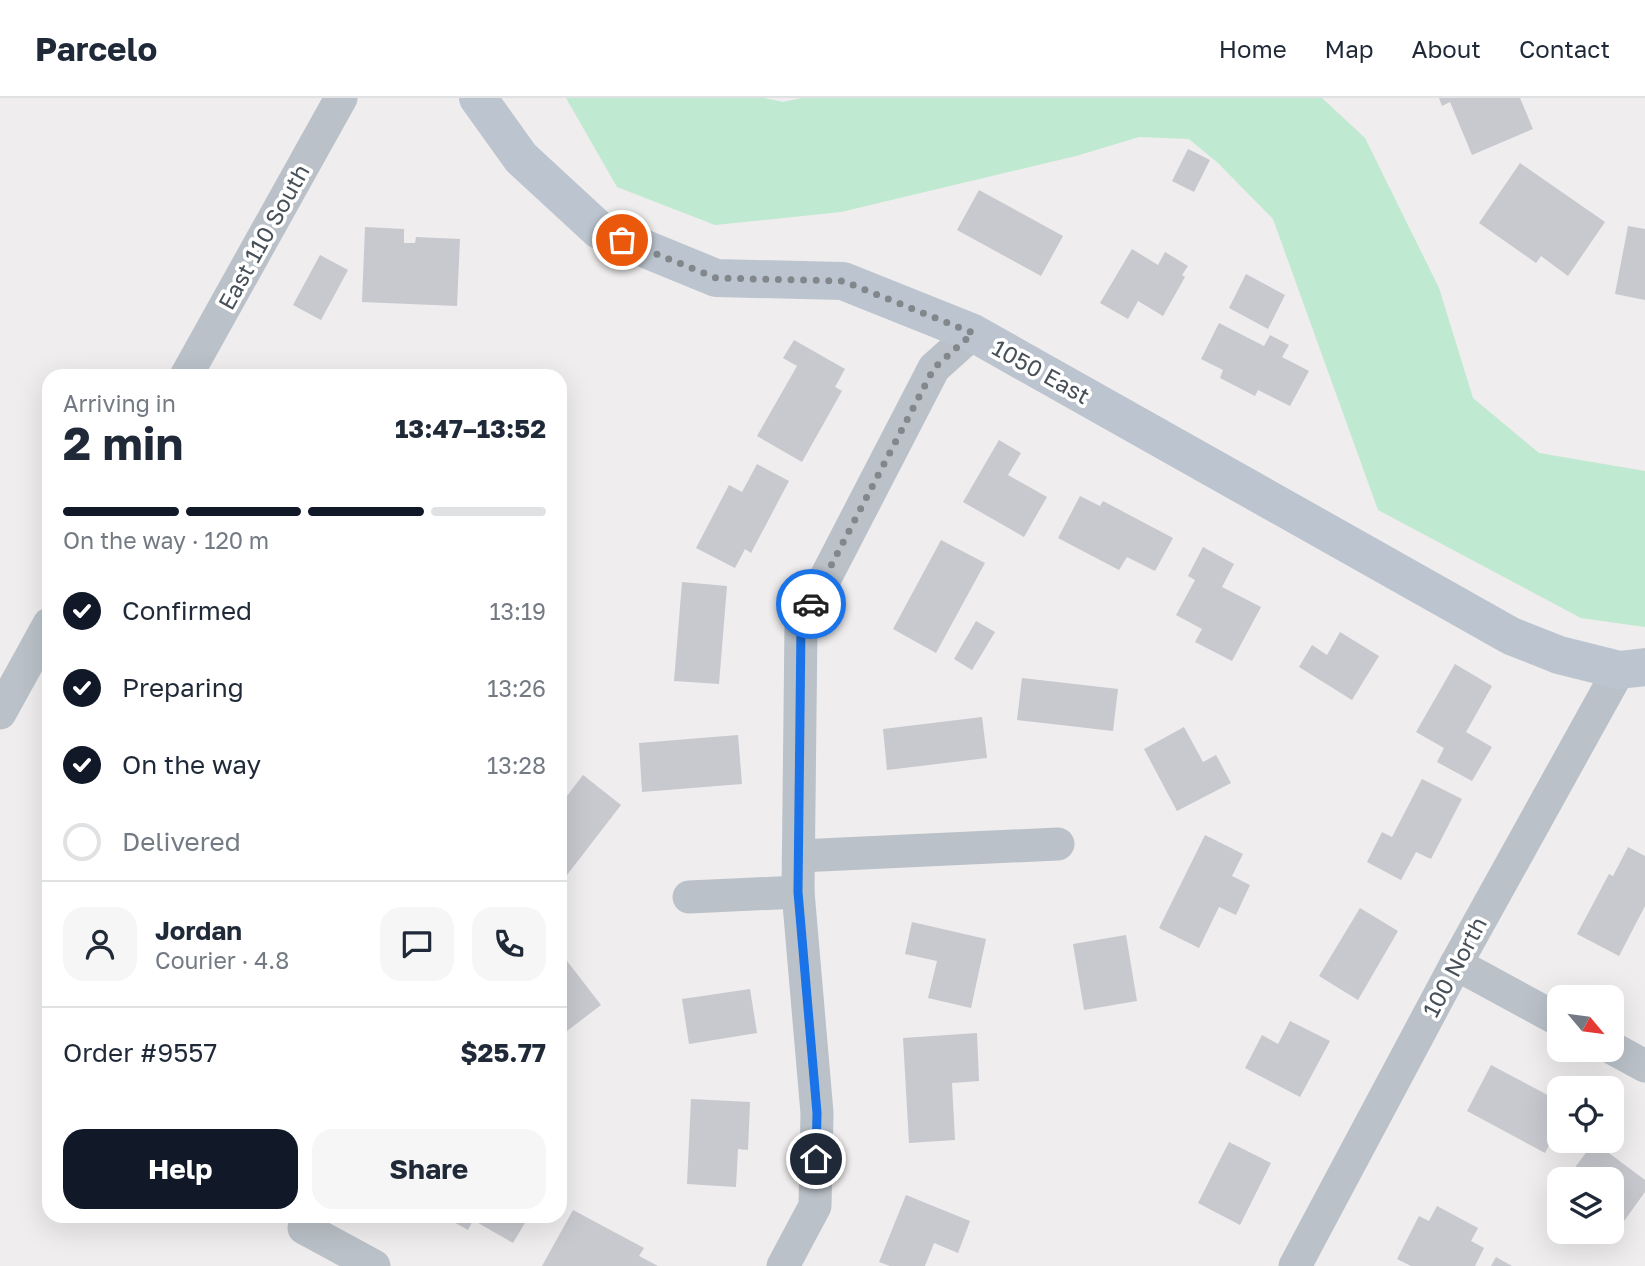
<!DOCTYPE html>
<html lang="en">
<head>
<meta charset="utf-8">
<style>
	body { margin:0; font-family:"Golos Text",sans-serif; background:#f6f6f7; color:#1f2937; height:100vh; display:flex; flex-direction:column; font-size:26px; white-space:nowrap }
	* { box-sizing:border-box; margin:0 }
	p { font-size:23px; color:#747a83 }
	.icon { flex:none; width:38px; height:38px; fill:none; stroke:currentColor; stroke-width:2; stroke-linecap:round; stroke-linejoin:round }
	.map { position:relative; flex:1; overflow:hidden }
	.side { position:absolute; left:42px; top:271px; width:525px; height:854px; display:flex; flex-direction:column; background:#fff; border-radius:21px; box-shadow:0 7px 28px #0002 }
	.side>* { flex:none }
	.needle { width:46px; rotate:119deg }
	.fabs { position:absolute; left:1547px; top:887px; display:grid; gap:14px }
	.fabs a { display:grid; place-items:center; width:77px; height:77px; border-radius:14px; background:#fff; box-shadow:0 7px 28px #0002; font-size:35px }
	.pin { position:absolute; display:grid; place-items:center; width:60px; height:60px; color:#fff; margin:-30px; border:4px solid #fff; border-radius:50%; box-shadow:0 2px 7px #0007 }
	.courier { position:absolute; display:grid; place-items:center; width:70px; height:70px; margin:-35px; border:5px solid #1a73e8; border-radius:50%; background:#fff; color:#222; box-shadow:0 2px 9px #0007 }
	.headline em { font-style:normal; font-weight:700 }
	.headline div { display:flex; flex-direction:column-reverse }
	.headline { display:flex; align-items:center; justify-content:space-between; height:119px; padding:0 21px }
	h1 { font-size:46px; font-weight:700; line-height:52px }
	.bar { display:grid; grid-template-columns:repeat(4,1fr); gap:10px 7px; align-content:center; height:84px; padding:0 21px }
	.bar i { height:9px; border-radius:5px; background:#e0e1e3 }
	.bar .on { background:#111827 }
	.bar p { grid-column:span 4 }
	.line { display:flex; align-items:center; gap:18px; padding:0 21px; border-top:2px solid #e0e1e3 }
	.line div { flex:1 }
	.round { display:grid; place-items:center; flex:none; width:74px; height:74px; border-radius:21px; background:#f6f6f7 }
	ol { padding:0 21px; list-style:none }
	li { display:flex; align-items:center; gap:21px; height:77px }
	li p { margin-inline-start:auto }
	li .icon { padding:7px; border-radius:50%; background:#111827; color:#fff; stroke-width:4 }
	li:last-child { color:#747a83 }
	li i { width:38px; height:38px; border:4px solid #e0e1e3; border-radius:50% }
	.cta { display:flex; gap:14px; margin-top:auto; padding:14px 21px }
	.cta a { flex:1; height:80px; border-radius:21px; background:#111827; color:#fff; font-size:28px; font-weight:700; line-height:80px; text-align:center }
	.cta a+a { background:#f6f6f7; color:#1f2937 }
	header { display:flex; align-items:center; gap:42px; box-sizing:border-box; height:98px; padding:0 35px; background:#fff; border-bottom:2px solid #e0e1e3 }
	header strong { font-size:33px }
	nav { display:flex; gap:38px; margin-inline-start:auto; font-size:24px }
	.map>svg:first-child { display:block }
</style>
</head>
<body>
<header>
<strong>Parcelo</strong>
<nav><a>Home</a><a>Map</a><a>About</a><a>Contact</a></nav>
</header>
<div class="map">
<svg width="1645" height="1168" viewBox="0 0 1645 1168">
	<rect width="100%" height="100%" fill="#efeded"/>
	<path fill="#bfe9d0" d="M566,0H764L783,4L802,0H1322L1365,40L1439,190L1473,300L1539,355L1645,373V529L1581,520L1378,412L1273,121L1218,65L1189,41L1139,39L1076,58L841,114L715,127L617,89Z"/>
	<g fill="#c7c9cf">
		<path d="M1439,0H1520L1533,31L1472,57L1450,4L1442,8Z"/>
		<path d="M1188,51L1210,62L1194,94L1172,83Z"/>
		<path d="M1520,65L1605,124L1568,178L1541,158L1536,165L1479,125Z"/>
		<path d="M979,92L1063,138L1041,178L957,132Z"/>
		<path d="M1628,128L1645,131V202L1615,196Z"/>
		<path d="M365,129L404,131V145H415L416,139L460,141L457,208L362,204Z"/>
		<path d="M1132,151L1158,167L1165,154L1188,168L1182,177L1185,179L1163,218L1138,203L1128,221L1100,205Z"/>
		<path d="M320,157L348,172L321,222L293,207Z"/>
		<path d="M1246,176L1285,197L1268,231L1229,210Z"/>
		<path d="M1219,225L1264,248L1270,237L1289,247L1282,259L1309,273L1290,308L1258,292L1255,298L1220,280L1223,272L1201,261Z"/>
		<path d="M794,242L845,271L835,289L842,293L802,364L757,338L797,268L783,260Z"/>
		<path d="M999,342L1021,355L1008,377L1047,399L1024,439L963,404Z"/>
		<path d="M757,366L789,383L751,455L745,451L735,470L696,450L729,387L742,394Z"/>
		<path d="M1080,398L1100,408L1103,403L1173,440L1155,473L1127,459L1119,472L1058,440Z"/>
		<path d="M941,442L985,465L936,555L893,531Z"/>
		<path d="M1203,449L1234,466L1222,489L1261,509L1232,563L1195,544L1202,531L1176,517L1195,482L1188,478Z"/>
		<path d="M682,484L727,488L719,586L674,583Z"/>
		<path d="M976,523L995,534L972,572L954,561Z"/>
		<path d="M1340,534L1379,558L1352,602L1299,569L1312,547L1327,557Z"/>
		<path d="M1455,566L1492,588L1466,634L1492,649L1472,683L1437,664L1444,650L1416,634Z"/>
		<path d="M1022,580L1118,591L1113,633L1017,622Z"/>
		<path d="M982,619L987,660L887,672L883,631Z"/>
		<path d="M1184,629L1203,664L1216,657L1231,685L1177,713L1144,651Z"/>
		<path d="M738,637L742,686L642,694L639,645Z"/>
		<path d="M583,677L621,707L560,786V707Z"/>
		<path d="M1422,681L1462,701L1431,761L1416,754L1401,782L1367,764L1382,734L1392,739Z"/>
		<path d="M1205,737L1243,756L1232,778L1250,787L1236,817L1219,809L1199,850L1159,830Z"/>
		<path d="M1628,749L1645,758V808L1619,858L1577,836L1609,776L1613,778Z"/>
		<path d="M1360,810L1398,833L1358,902L1319,878Z"/>
		<path d="M912,824L986,841L971,910L928,900L937,863L905,856Z"/>
		<path d="M1126,837L1137,903L1084,912L1073,846Z"/>
		<path d="M560,854L601,907L567,933L560,924Z"/>
		<path d="M750,891L757,935L689,946L682,901Z"/>
		<path d="M1290,923L1330,943L1300,999L1245,970L1262,937L1278,946Z"/>
		<path d="M977,935L979,983L952,985L955,1042L909,1045L903,940Z"/>
		<path d="M1491,967L1559,1003V1028L1545,1055L1467,1013Z"/>
		<path d="M691,1001L750,1004L748,1052L738,1051L736,1089L687,1086Z"/>
		<path d="M1229,1044L1271,1065L1240,1127L1198,1105Z"/>
		<path d="M1594,1044L1645,1082V1094L1624,1123L1612,1113V1082L1567,1080Z"/>
		<path d="M906,1097L970,1123L958,1155L934,1145L925,1168H890L879,1164Z"/>
		<path d="M1437,1108L1478,1130L1471,1143L1484,1150L1475,1168H1411L1397,1161L1419,1118L1429,1123Z"/>
		<path d="M573,1112L644,1150L639,1158L658,1168H542Z"/>
		<path d="M443,1118H529L513,1145L473,1122L468,1132Z"/>
		<path d="M1496,1159L1512,1168H1491Z"/>
	</g>
	<g fill="none" stroke-linecap="round" stroke-linejoin="round">
		<g stroke="#bac1c8" stroke-width="33">
			<path d="M186,278L341,0"/>
			<path d="M0,615L49,526"/>
			<path d="M799,758L1058,746"/>
			<path d="M689,799L798,794"/>
			<path d="M1456,866L1559,922"/>
			<path d="M1612,950L1645,968"/>
			<path d="M304,1130L374,1168"/>
			<path d="M783,1168L815,1108L817,1015L798,794L801,527L934,270L973,235"/>
			<path d="M1295,1168L1456,866L1619,572"/>
		</g>
		<path stroke="#bcc5cf" stroke-width="38" d="M478,0L521,60L599,132L716,180L843,183L973,235L1511,538L1559,557L1619,572L1645,569"/>
	</g>
	<g fill="none" stroke-linecap="round" stroke-linejoin="round">
		<path stroke="#82878c" stroke-width="7" stroke-dasharray="0 12.6" d="M622,142L716,180L843,183L973,235L934,270L811,506"/>
		<path stroke="#1a73e8" stroke-width="9" d="M811,506L801,527L798,794L817,1015L816,1061"/>
	</g>
	<g text-anchor="middle" stroke-width="7" stroke-linejoin="round" paint-order="stroke">
		<g font-size="23" fill="#475058" stroke="#fff">
			<text transform="translate(264 139) rotate(-61)" y="8">East 110 South</text>
			<text transform="translate(1041 274) rotate(29)" y="8">1050 East</text>
			<text transform="translate(1455 869) rotate(-62)" y="8">100 North</text>
		</g>
	</g>
</svg>
<div class="fabs">
<a><svg class="needle" viewBox="-14 -14 28 28"><path d="M0-13l5 13h-10z" fill="#e53935"/><path d="M0 13l5-13h-10z" fill="#747a83"/></svg></a>
<a><svg class="icon" aria-label="locate" viewBox="0 0 24 24"><circle cx="12" cy="12" r="6"/><path d="M12 2v4M12 18v4M2 12h4M18 12h4"/></svg></a>
<a><svg class="icon" aria-label="layers" viewBox="0 0 24 24"><path d="M12 4l9 5-9 5-9-5zM3 14l9 5 9-5"/></svg></a>
</div>
<div class="pin" style="left:622px;top:142px;background:#ea580c"><svg class="icon" aria-label="bag" viewBox="0 0 24 24"><path d="M5 8h14l-1 12H6zM9 8a3 3 0 0 1 6 0"/></svg></div>
<div class="pin" style="left:816px;top:1061px;background:#1f2937"><svg class="icon" aria-label="home" viewBox="0 0 24 24"><path d="M3 11l9-7 9 7M6 9v11h12V9"/></svg></div>
<div class="courier" style="left:811px;top:506px"><svg class="icon" aria-label="car" viewBox="0 0 24 24"><path d="M5 17H2v-5l4-1 3-4h7l3 4 3 1v5h-3M9 17h6M6 11h13"/><circle cx="7" cy="17" r="2"/><circle cx="17" cy="17" r="2"/></svg></div>
<section class="side">
<div class="headline"><div><h1>2 min</h1><p>Arriving in</p></div><em>13:47–13:52</em></div>
<div class="bar"><i class="on"></i><i class="on"></i><i class="on"></i><i></i><p>On the way · 120 m</p></div>
<ol>
<li><svg class="icon" aria-label="check" viewBox="0 0 24 24"><path d="M5 12l5 5 9-10"/></svg>Confirmed<p>13:19</p></li>
<li><svg class="icon" aria-label="check" viewBox="0 0 24 24"><path d="M5 12l5 5 9-10"/></svg>Preparing<p>13:26</p></li>
<li><svg class="icon" aria-label="check" viewBox="0 0 24 24"><path d="M5 12l5 5 9-10"/></svg>On the way<p>13:28</p></li>
<li><i></i>Delivered</li>
</ol>
<div class="line" style="height:126px"><a class="round"><svg class="icon" aria-label="person" viewBox="0 0 24 24"><circle cx="12" cy="8" r="4"/><path d="M4 21q1-7 8-7t8 7"/></svg></a><div><b>Jordan</b><p>Courier · 4.8</p></div><a class="round"><svg class="icon" aria-label="chat" viewBox="0 0 24 24"><path d="M4 5h16v11H9l-5 4z"/></svg></a><a class="round"><svg class="icon" aria-label="phone" viewBox="0 0 24 24"><path d="M5 4h4l2 5-3 2q2 4 5 5l2-3 5 2v4C11 20 4 13 5 4z"/></svg></a></div>
<div class="line" style="height:91px"><div>Order #9557</div><b>$25.77</b></div>
<div class="cta"><a>Help</a><a>Share</a></div>
</section>
</div>
</body>
</html>
